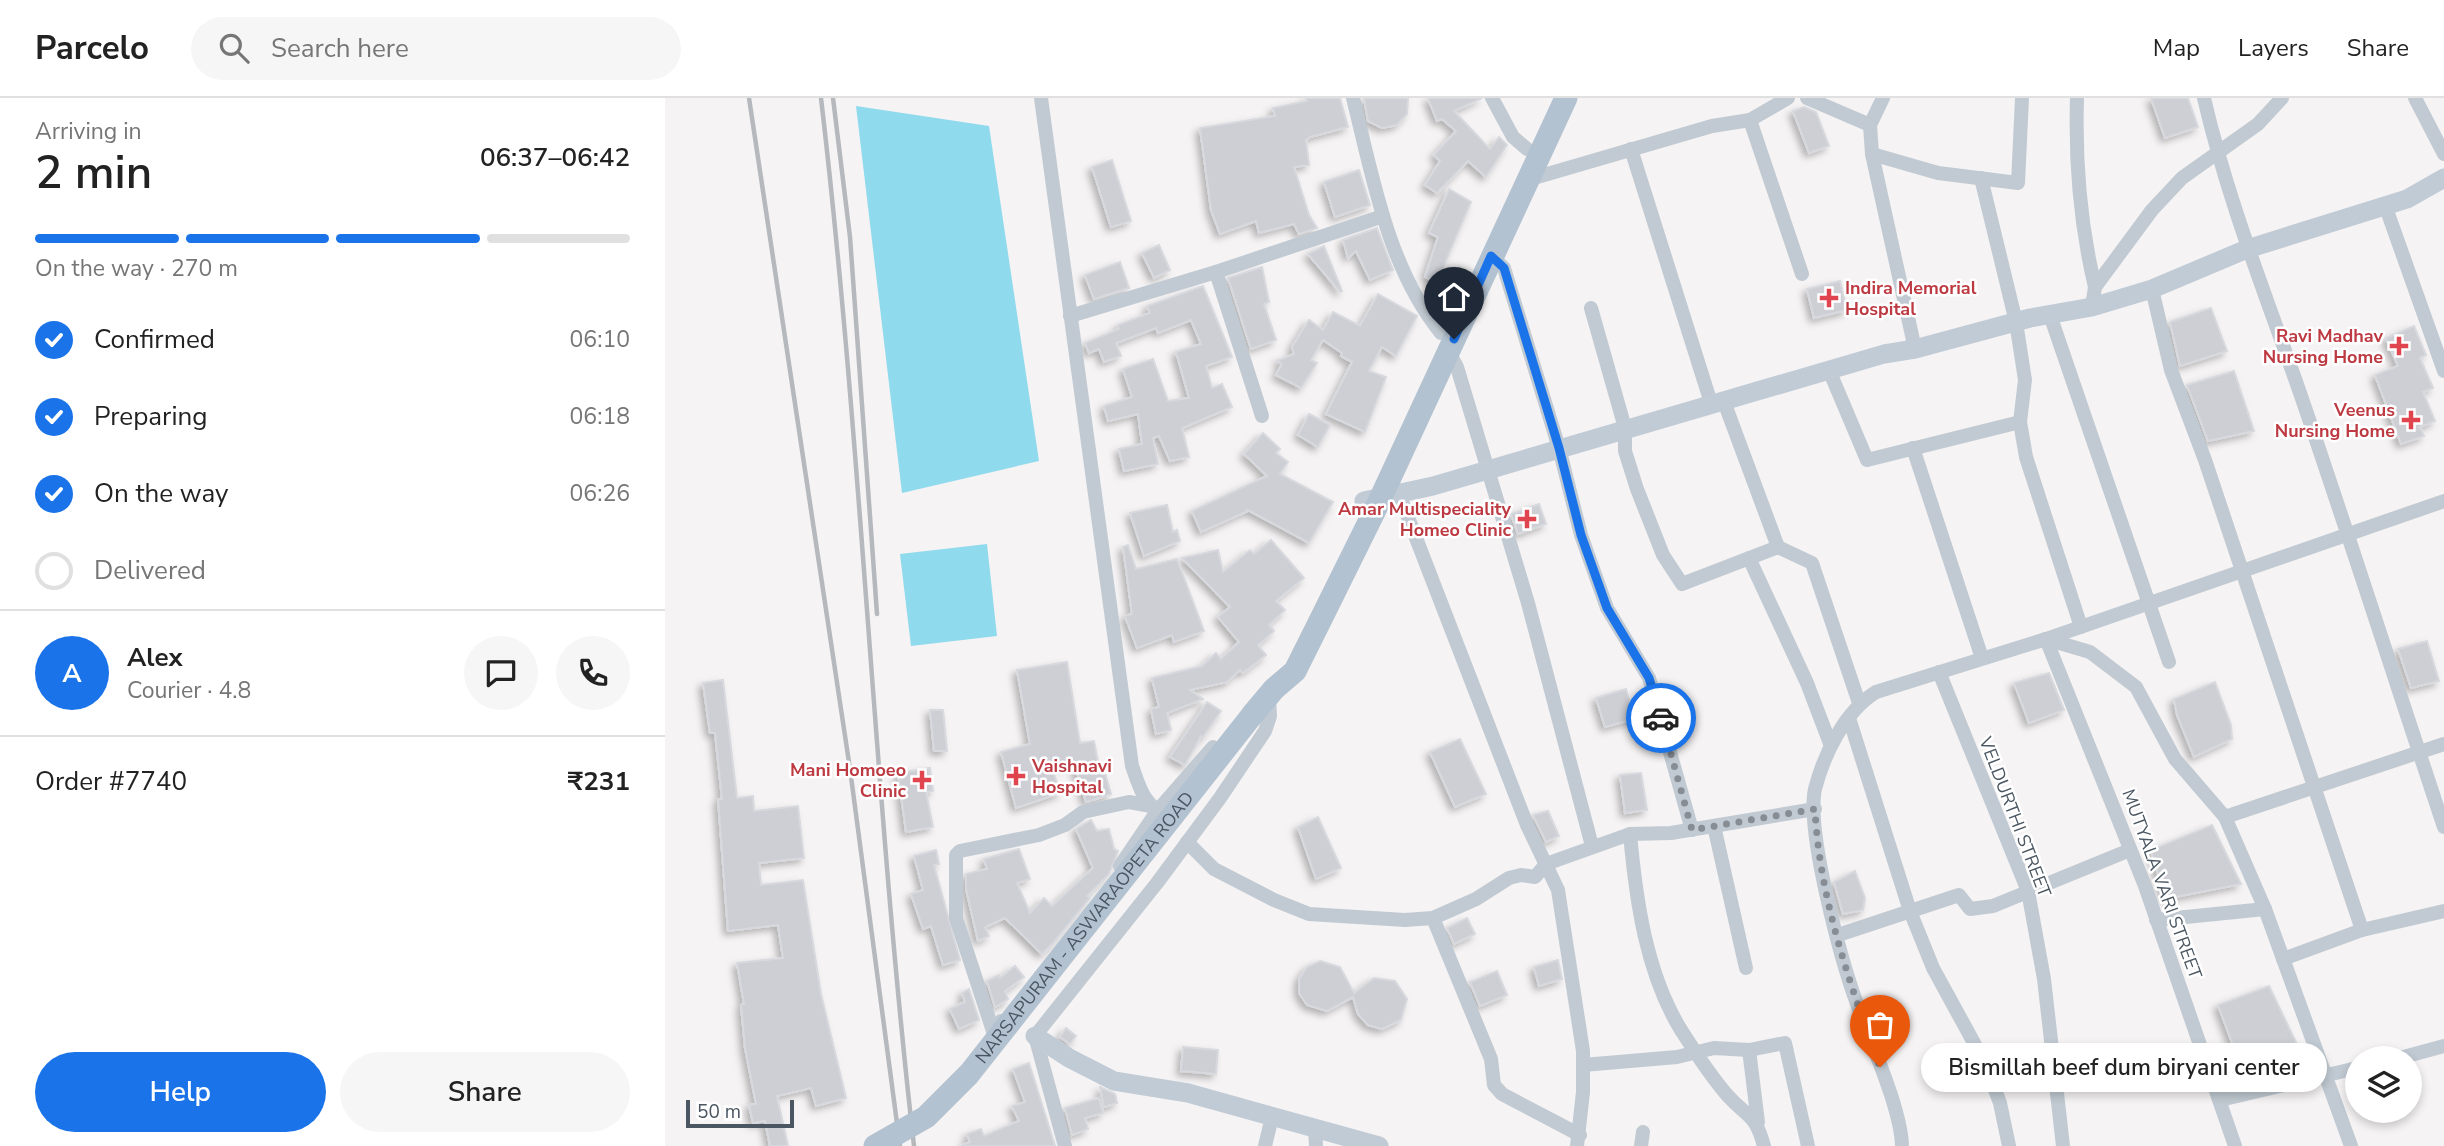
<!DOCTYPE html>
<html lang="en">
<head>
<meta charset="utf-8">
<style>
	body { margin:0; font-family:"Nunito Sans",sans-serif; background:#f6f6f6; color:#222; height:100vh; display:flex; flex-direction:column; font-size:26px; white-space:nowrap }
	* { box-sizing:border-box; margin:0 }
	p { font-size:23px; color:#767676 }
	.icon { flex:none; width:38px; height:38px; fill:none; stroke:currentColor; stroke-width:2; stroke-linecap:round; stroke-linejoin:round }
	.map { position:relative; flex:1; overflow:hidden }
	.details { display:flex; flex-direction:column; background:#fff; width:665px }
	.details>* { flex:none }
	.buttons { position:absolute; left:1680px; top:948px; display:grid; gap:14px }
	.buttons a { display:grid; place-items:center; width:77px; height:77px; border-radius:50%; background:#fff; box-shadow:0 4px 10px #0003; font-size:35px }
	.scale { position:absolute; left:21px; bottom:18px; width:108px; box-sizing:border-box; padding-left:7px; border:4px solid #4a5661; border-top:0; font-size:19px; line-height:24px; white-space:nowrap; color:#4a5661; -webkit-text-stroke:5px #fff; paint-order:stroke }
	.pin { position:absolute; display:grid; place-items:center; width:60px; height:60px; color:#fff; margin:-72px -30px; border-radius:50% 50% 50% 0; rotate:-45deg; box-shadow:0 0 7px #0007 }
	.pin .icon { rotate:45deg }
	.courier { position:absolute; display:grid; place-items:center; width:70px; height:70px; margin:-35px; border:5px solid #1a73e8; border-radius:50%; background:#fff; color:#222; box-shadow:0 2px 9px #0007 }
	.bubble { position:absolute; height:49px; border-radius:24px; background:#fff; box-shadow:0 4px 10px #0003; font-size:23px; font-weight:600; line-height:49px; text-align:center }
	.overview em { font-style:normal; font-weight:600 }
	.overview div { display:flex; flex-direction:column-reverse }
	.overview { display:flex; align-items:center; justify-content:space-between; height:119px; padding:0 35px }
	h1 { font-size:46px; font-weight:600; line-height:52px }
	.bar { display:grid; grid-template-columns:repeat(4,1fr); gap:10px 7px; align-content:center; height:84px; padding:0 35px }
	.bar i { height:9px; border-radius:5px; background:#e0e0e0 }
	.bar .on { background:#1a73e8 }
	.bar p { grid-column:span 4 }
	.line { display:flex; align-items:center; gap:18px; padding:0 35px; border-top:2px solid #e0e0e0 }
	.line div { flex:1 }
	.round { display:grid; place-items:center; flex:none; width:74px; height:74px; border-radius:37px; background:#f6f6f6 }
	ol { padding:0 35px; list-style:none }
	li { display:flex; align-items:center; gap:21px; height:77px }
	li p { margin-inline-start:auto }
	li .icon { padding:7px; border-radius:50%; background:#1a73e8; color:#fff; stroke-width:4 }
	li:last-child { color:#767676 }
	li i { width:38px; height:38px; border:4px solid #e0e0e0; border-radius:50% }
	.action { display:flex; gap:14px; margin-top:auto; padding:14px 35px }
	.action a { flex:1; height:80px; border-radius:42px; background:#1a73e8; color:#fff; font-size:28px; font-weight:600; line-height:80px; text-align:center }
	.action a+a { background:#f6f6f6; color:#222 }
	header { display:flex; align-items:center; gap:42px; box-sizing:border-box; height:98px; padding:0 35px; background:#fff; border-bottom:2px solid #e0e0e0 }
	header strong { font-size:33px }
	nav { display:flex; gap:38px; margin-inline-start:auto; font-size:24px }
	.search { width:490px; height:63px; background:#f6f6f6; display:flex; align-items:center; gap:18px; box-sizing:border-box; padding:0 24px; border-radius:38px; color:#767676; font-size:26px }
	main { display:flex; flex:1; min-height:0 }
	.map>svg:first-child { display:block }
</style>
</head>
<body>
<header>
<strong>Parcelo</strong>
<div class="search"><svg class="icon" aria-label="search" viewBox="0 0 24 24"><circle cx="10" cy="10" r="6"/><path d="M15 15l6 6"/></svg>Search here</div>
<nav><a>Map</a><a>Layers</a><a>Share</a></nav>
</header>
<main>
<section class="details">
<div class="overview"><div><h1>2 min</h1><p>Arriving in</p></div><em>06:37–06:42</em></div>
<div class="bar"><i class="on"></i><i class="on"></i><i class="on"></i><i></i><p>On the way · 270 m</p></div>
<ol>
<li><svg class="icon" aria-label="check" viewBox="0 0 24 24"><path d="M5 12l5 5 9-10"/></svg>Confirmed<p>06:10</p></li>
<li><svg class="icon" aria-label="check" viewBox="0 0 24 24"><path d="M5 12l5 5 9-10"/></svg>Preparing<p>06:18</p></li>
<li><svg class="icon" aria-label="check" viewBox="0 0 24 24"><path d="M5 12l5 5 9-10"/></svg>On the way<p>06:26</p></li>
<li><i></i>Delivered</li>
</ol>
<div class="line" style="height:126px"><b class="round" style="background:#1a73e8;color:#fff">A</b><div><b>Alex</b><p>Courier · 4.8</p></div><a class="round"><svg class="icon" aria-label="chat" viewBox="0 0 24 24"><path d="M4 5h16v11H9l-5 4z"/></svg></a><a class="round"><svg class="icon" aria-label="phone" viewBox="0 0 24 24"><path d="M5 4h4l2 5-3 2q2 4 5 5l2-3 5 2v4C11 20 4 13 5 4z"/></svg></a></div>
<div class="line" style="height:91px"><div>Order #7740</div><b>₹231</b></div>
<div class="action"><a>Help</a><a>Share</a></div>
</section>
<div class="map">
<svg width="1779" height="1048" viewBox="0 0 1779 1048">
	<defs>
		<filter id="shadow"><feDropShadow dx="-4" dy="4" stdDeviation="3.5" flood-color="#0004"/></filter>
	</defs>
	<rect width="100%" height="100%" fill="#f5f3f3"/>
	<g fill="#90daee">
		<path d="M191,8L324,28L374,363L237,395Z"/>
		<path d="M322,446L332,538L246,548L235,456Z"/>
	</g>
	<g fill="#cdcfd5" stroke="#d7d9de" stroke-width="2" filter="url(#shadow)">
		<path d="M641,0H675L683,29L645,39L641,42L644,67L629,69L644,117L652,130L634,136L629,126L594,135L591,123L555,136L546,112L535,30L610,18L608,10L642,3Z"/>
		<path d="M743,0L742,16L732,27L717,30L703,23L699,0Z"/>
		<path d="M763,0H817L789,13L825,51L834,39L842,47L821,79L803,63L772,95L760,87L775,63L769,57L791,33L777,21L772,23Z"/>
		<path d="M1486,0H1523L1533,29L1500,40Z"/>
		<path d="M1139,9L1151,14L1164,48L1144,55L1128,13Z"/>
		<path d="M447,62L466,123L446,129L427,69Z"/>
		<path d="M694,72L705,107L670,119L659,84Z"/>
		<path d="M784,91L806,104L772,184L760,179L773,139L764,135Z"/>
		<path d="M712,130L728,172L705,182L691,153L683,160L678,142Z"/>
		<path d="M494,147L505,172L489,180L477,155Z"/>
		<path d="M659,148L677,193L675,194L643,156Z"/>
		<path d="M455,164L464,190L429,201L420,177Z"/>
		<path d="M597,169L604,204L599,206L611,242L586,251L563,180Z"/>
		<path d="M1175,183L1182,212L1149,220L1142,191Z"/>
		<path d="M538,188L567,259L541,268L547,290L557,286L567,309L517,330L524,359L505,363L494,338L488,340L493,366L459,373L454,351L477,346L473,316L443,323L439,308L467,299L458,271L488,261L503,303L524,300L511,254L536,246L526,222L493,235L491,230L451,245L456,258L439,264L434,251L424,255L420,245L454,231L453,227L485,215L482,208Z"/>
		<path d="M713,196L752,218L731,258L717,249L704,273L721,279L700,334L661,316L687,264L676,258L677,255L658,242L646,262L652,265L636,290L611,277L617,266L612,263L629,256L627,249L644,222L658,232L668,214L695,228Z"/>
		<path d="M1546,210L1562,253L1515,268L1505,224Z"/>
		<path d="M1749,228L1761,257L1755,260L1768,290L1758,294L1770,323L1755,329L1759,338L1736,346L1710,277L1733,268L1721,240Z"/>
		<path d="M1569,273L1589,333L1543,343L1522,287Z"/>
		<path d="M644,316L665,327L653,349L633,337Z"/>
		<path d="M598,335L615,351L611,355L623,364L615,376L668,404L644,445L581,411L583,413L536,434L527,413L602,378L579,356Z"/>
		<path d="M874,406L881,426L853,436L846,416Z"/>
		<path d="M502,407L508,434L512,432L515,443L479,458L465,415Z"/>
		<path d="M606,442L639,480L611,503L620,512L604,527L609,533L593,547L601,557L578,575L575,572L562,584L525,592L538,601L502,615L506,632L491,636L486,611L494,609L487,580L537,568L551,555L556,561L574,544L553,519L565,509L517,460L553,452L558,474L585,452L589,456Z"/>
		<path d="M463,447L471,471L512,461L539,533L509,544L507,537L472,550L460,518L467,516L458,449Z"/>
		<path d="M1762,543L1774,583L1746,590L1733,551Z"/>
		<path d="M402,564L415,645L429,643L434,669L438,668L446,696L421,704L409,665L387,669L395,695L351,710L336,654L365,646L352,572Z"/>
		<path d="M1384,575L1399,612L1364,625L1349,585Z"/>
		<path d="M58,582L72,700L88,698L89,713L133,708L139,760L94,765L96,787L138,782L156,896L181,1000L151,1008L146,990L112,998L123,1048H105L100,1023L88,1025L84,1007L91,1006L80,950L76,907L79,906L72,865L118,860L113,827L63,833L53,701H57L50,635H45L38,585Z"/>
		<path d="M1550,584L1566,627L1567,641L1529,659L1512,617L1509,601Z"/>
		<path d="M961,591L969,621L940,629L931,600Z"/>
		<path d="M542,604L556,613L538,639L536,638L520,667L505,659Z"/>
		<path d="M265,612H278L282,653H269Z"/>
		<path d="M795,641L821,696L790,709L765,654Z"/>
		<path d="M265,670L268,693L261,694L268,729L241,734L233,675Z"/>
		<path d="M976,675L982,712L960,715L955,677Z"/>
		<path d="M883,713L894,738L881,744L868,717Z"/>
		<path d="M653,719L676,770L651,781L633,729Z"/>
		<path d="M426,722L432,733L444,731L449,751L453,753L444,776L422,798L425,800L389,844L377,856L340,820L320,829L324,838L313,843L301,791V776L322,771L319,761L354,751L365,781L352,785L365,815L379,800L387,808L428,770L411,731Z"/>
		<path d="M1547,727L1576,786L1500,801L1486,752Z"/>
		<path d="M271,752L274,766L269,767L295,862L278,867L266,828L258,831L246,796L258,792L249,758Z"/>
		<path d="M1190,773L1200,800L1198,812L1178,816L1169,784Z"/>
		<path d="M802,820L810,836L789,846L782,830Z"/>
		<path d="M893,862L897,881L874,888L869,869Z"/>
		<path d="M655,863L675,869L689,895L709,880L730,883L742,901L736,922L717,931L703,927L693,916L688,899L662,913L642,907L634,895V881L642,869Z"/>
		<path d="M350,868L359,879L340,893L343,901L330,909L322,883L334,877L335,880Z"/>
		<path d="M832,873L842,897L815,908L805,884Z"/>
		<path d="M1604,888L1641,965L1578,974L1553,907Z"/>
		<path d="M304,891L314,922L294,931L285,911L300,904L297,895Z"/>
		<path d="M401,930L411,938L405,946L395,939Z"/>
		<path d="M518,949L553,952L551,976L516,973Z"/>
		<path d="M364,965L390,1048H296L305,1044L302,1036L316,1031L319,1038L354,1023L347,1008L360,1004L348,971Z"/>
		<path d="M435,989L450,996L452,1005L439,1009Z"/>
		<path d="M434,1000L438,1015L420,1020L423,1031L407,1037L400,1010Z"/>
	</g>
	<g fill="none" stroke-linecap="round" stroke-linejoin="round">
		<g stroke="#c1cad2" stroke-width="14">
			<path d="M376,0L467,668C473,684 477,703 493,712L548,649"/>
			<path d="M688,0C708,80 723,170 776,235"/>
			<path d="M827,0L848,39L862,51"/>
			<path d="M1142,0L1205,27"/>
			<path d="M1218,0L1205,27L1207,56L1250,251"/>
			<path d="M1412,0C1410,65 1415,126 1430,189"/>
			<path d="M1539,0C1562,100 1600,195 1634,292C1684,437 1730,583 1779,729"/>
			<path d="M1750,0L1779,56"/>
			<path d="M1085,22L1137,176"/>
			<path d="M966,51L1046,305"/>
			<path d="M1207,56L1273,75L1353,85L1357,0"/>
			<path d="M1316,80L1351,224L1360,282L1355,324L1361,359L1416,529"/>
			<path d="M862,82L1047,28L1085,22L1123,0"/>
			<path d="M1720,107L1779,273"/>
			<path d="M826,158L839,170L894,350L916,437L942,510L984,580L1027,732"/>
			<path d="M551,174L597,318"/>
			<path d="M1487,191L1506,272L1540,362L1697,832"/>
			<path d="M1427,209L1430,189L1487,112L1517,80L1593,26L1617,0"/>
			<path d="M926,210L960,330V353L972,391L998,457L1017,486L1113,449L1058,301"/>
			<path d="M1385,217L1504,564"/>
			<path d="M405,218L551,174L718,118"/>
			<path d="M784,254L792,269L863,505L927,748"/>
			<path d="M1164,272L1202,362L1355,324"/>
			<path d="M1248,350L1317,560"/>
			<path d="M734,396L862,727L893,792L918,953V994L912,1048"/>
			<path d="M1113,449L1147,465L1194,605"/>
			<path d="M1084,460L1142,585L1166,648"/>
			<path d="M1381,541L1425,554L1471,589L1510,661L1560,719L1600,811L1686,1048"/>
			<path d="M1381,541L1480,788L1570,1048"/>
			<path d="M1274,574L1363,793L1379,881L1398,1048"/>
			<path d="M1184,620L1245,813L1268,870L1320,965L1335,1005L1344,1048"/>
			<path d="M1560,719L1779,646"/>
			<path d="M1049,728L1081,870"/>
			<path d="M965,736C971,802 981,875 1016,932C1030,954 1045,978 1063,998C1083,1020 1090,1015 1099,1048"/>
			<path d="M522,744L549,771L609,802L644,816L740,822L768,820L811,801L844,780L856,777L870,779L881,766L965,736L1006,735L1150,711"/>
			<path d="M455,768L493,712"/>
			<path d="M768,820L826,961L829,987L837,996L915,1037"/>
			<path d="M1491,822L1600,811"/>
			<path d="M1173,837L1294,797L1305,811L1328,808L1465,752"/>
			<path d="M1618,861L1697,832L1779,813"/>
			<path d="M336,923L328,933L291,820V757L295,753L374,737L400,727L418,714L464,704L486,708"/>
			<path d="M1084,952L1093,1024"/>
			<path d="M1731,961L1779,948"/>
			<path d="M918,967L1012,959L1049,950L1084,952L1120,945L1143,1048"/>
			<path d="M1555,1002L1692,970"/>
			<path d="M650,1031L651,1048"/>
			<path d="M400,1048L370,938L492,785L555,700L600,633L605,618L604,598"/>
			<path d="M600,1048L607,1019"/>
			<path d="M976,1048L978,1034"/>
			<path d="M1237,1048C1236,1010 1205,943 1192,906C1176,862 1141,733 1150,691C1159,656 1180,613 1211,594L1381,541L1779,403"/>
		</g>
		<g stroke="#c1cbd6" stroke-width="19">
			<path d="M699,403L768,388L1219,256L1250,251L1365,220L1427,209L1487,191L1582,151L1742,101L1779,80"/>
			<path d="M370,938L404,960L449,983L523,995L714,1048"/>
		</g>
		<path stroke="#b3c2d1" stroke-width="23" d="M588,616L609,591L630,573L653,527L711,410L901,0"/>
		<g stroke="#b5b8bd" stroke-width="4.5">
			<path d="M84,0L185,671L235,1048"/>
			<path d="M156,0C197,348 209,699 249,1048"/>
			<path d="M168,0L185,139L212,516"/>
		</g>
		<path stroke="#b3c2d1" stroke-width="23" id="s1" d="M210,1048L261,1019L304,976L588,616"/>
	</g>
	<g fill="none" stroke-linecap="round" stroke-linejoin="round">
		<path stroke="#868d94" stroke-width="7" stroke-dasharray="0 12.6" d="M996,620L1027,732L1150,711C1154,799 1185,887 1215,969"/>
		<path stroke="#1a73e8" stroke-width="9" d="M789,241L826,158L839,170L894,350L916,437L942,510L984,580L996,620"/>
	</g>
	<g fill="#e0444e" stroke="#fff" stroke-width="2.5">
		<path d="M1160.5 189.5h7v7h7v7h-7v7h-7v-7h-7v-7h7z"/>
		<path d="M1730.5 237.5h7v7h7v7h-7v7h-7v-7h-7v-7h7z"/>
		<path d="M1742.5 311.5h7v7h7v7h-7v7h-7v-7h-7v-7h7z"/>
		<path d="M858.5 410.5h7v7h7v7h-7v7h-7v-7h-7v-7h7z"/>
		<path d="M347.5 667.5h7v7h7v7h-7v7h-7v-7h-7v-7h7z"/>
		<path d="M253.5 671.5h7v7h7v7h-7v7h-7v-7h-7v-7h7z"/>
	</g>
	<g text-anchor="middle" stroke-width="5" stroke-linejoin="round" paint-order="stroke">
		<g font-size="18" font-weight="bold" fill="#be3a42" stroke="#fff" text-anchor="end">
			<text x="1180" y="196" text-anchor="start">Indira Memorial<tspan x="1180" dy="21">Hospital</tspan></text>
			<text x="1718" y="244">Ravi Madhav<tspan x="1718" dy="21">Nursing Home</tspan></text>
			<text x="1730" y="318">Veenus<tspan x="1730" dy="21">Nursing Home</tspan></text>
			<text x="846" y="417">Amar Multispeciality<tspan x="846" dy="21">Homeo Clinic</tspan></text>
			<text x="367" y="674" text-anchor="start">Vaishnavi<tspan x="367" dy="21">Hospital</tspan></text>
			<text x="241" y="678">Mani Homoeo<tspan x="241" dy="21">Clinic</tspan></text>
		</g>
		<g font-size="18" fill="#4a5661" stroke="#fff">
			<text transform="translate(1350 719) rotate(69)" y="6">VELDURTHI STREET</text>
			<text transform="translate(1497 786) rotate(70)" y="6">MUTYALA VARI STREET</text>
			<text dy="6" stroke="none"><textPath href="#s1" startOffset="306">NARSAPURAM - ASWARAOPETA ROAD</textPath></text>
		</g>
	</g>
</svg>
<div class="buttons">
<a><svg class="icon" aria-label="layers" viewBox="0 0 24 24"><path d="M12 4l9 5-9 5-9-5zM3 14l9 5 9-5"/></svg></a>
</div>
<div class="scale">50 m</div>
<div class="pin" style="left:1215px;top:969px;background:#ea580c"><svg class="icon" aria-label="bag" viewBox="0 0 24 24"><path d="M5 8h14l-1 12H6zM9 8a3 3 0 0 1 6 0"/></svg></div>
<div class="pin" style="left:789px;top:241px;background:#1f2937"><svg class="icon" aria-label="home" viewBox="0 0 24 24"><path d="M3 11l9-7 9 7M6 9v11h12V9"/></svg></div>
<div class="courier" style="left:996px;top:620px"><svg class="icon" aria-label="car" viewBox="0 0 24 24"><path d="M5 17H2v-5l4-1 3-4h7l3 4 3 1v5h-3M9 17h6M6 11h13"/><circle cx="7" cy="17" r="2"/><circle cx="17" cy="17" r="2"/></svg></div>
<div class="bubble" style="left:1256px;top:945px;width:406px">Bismillah beef dum biryani center</div>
</div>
</main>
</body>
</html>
